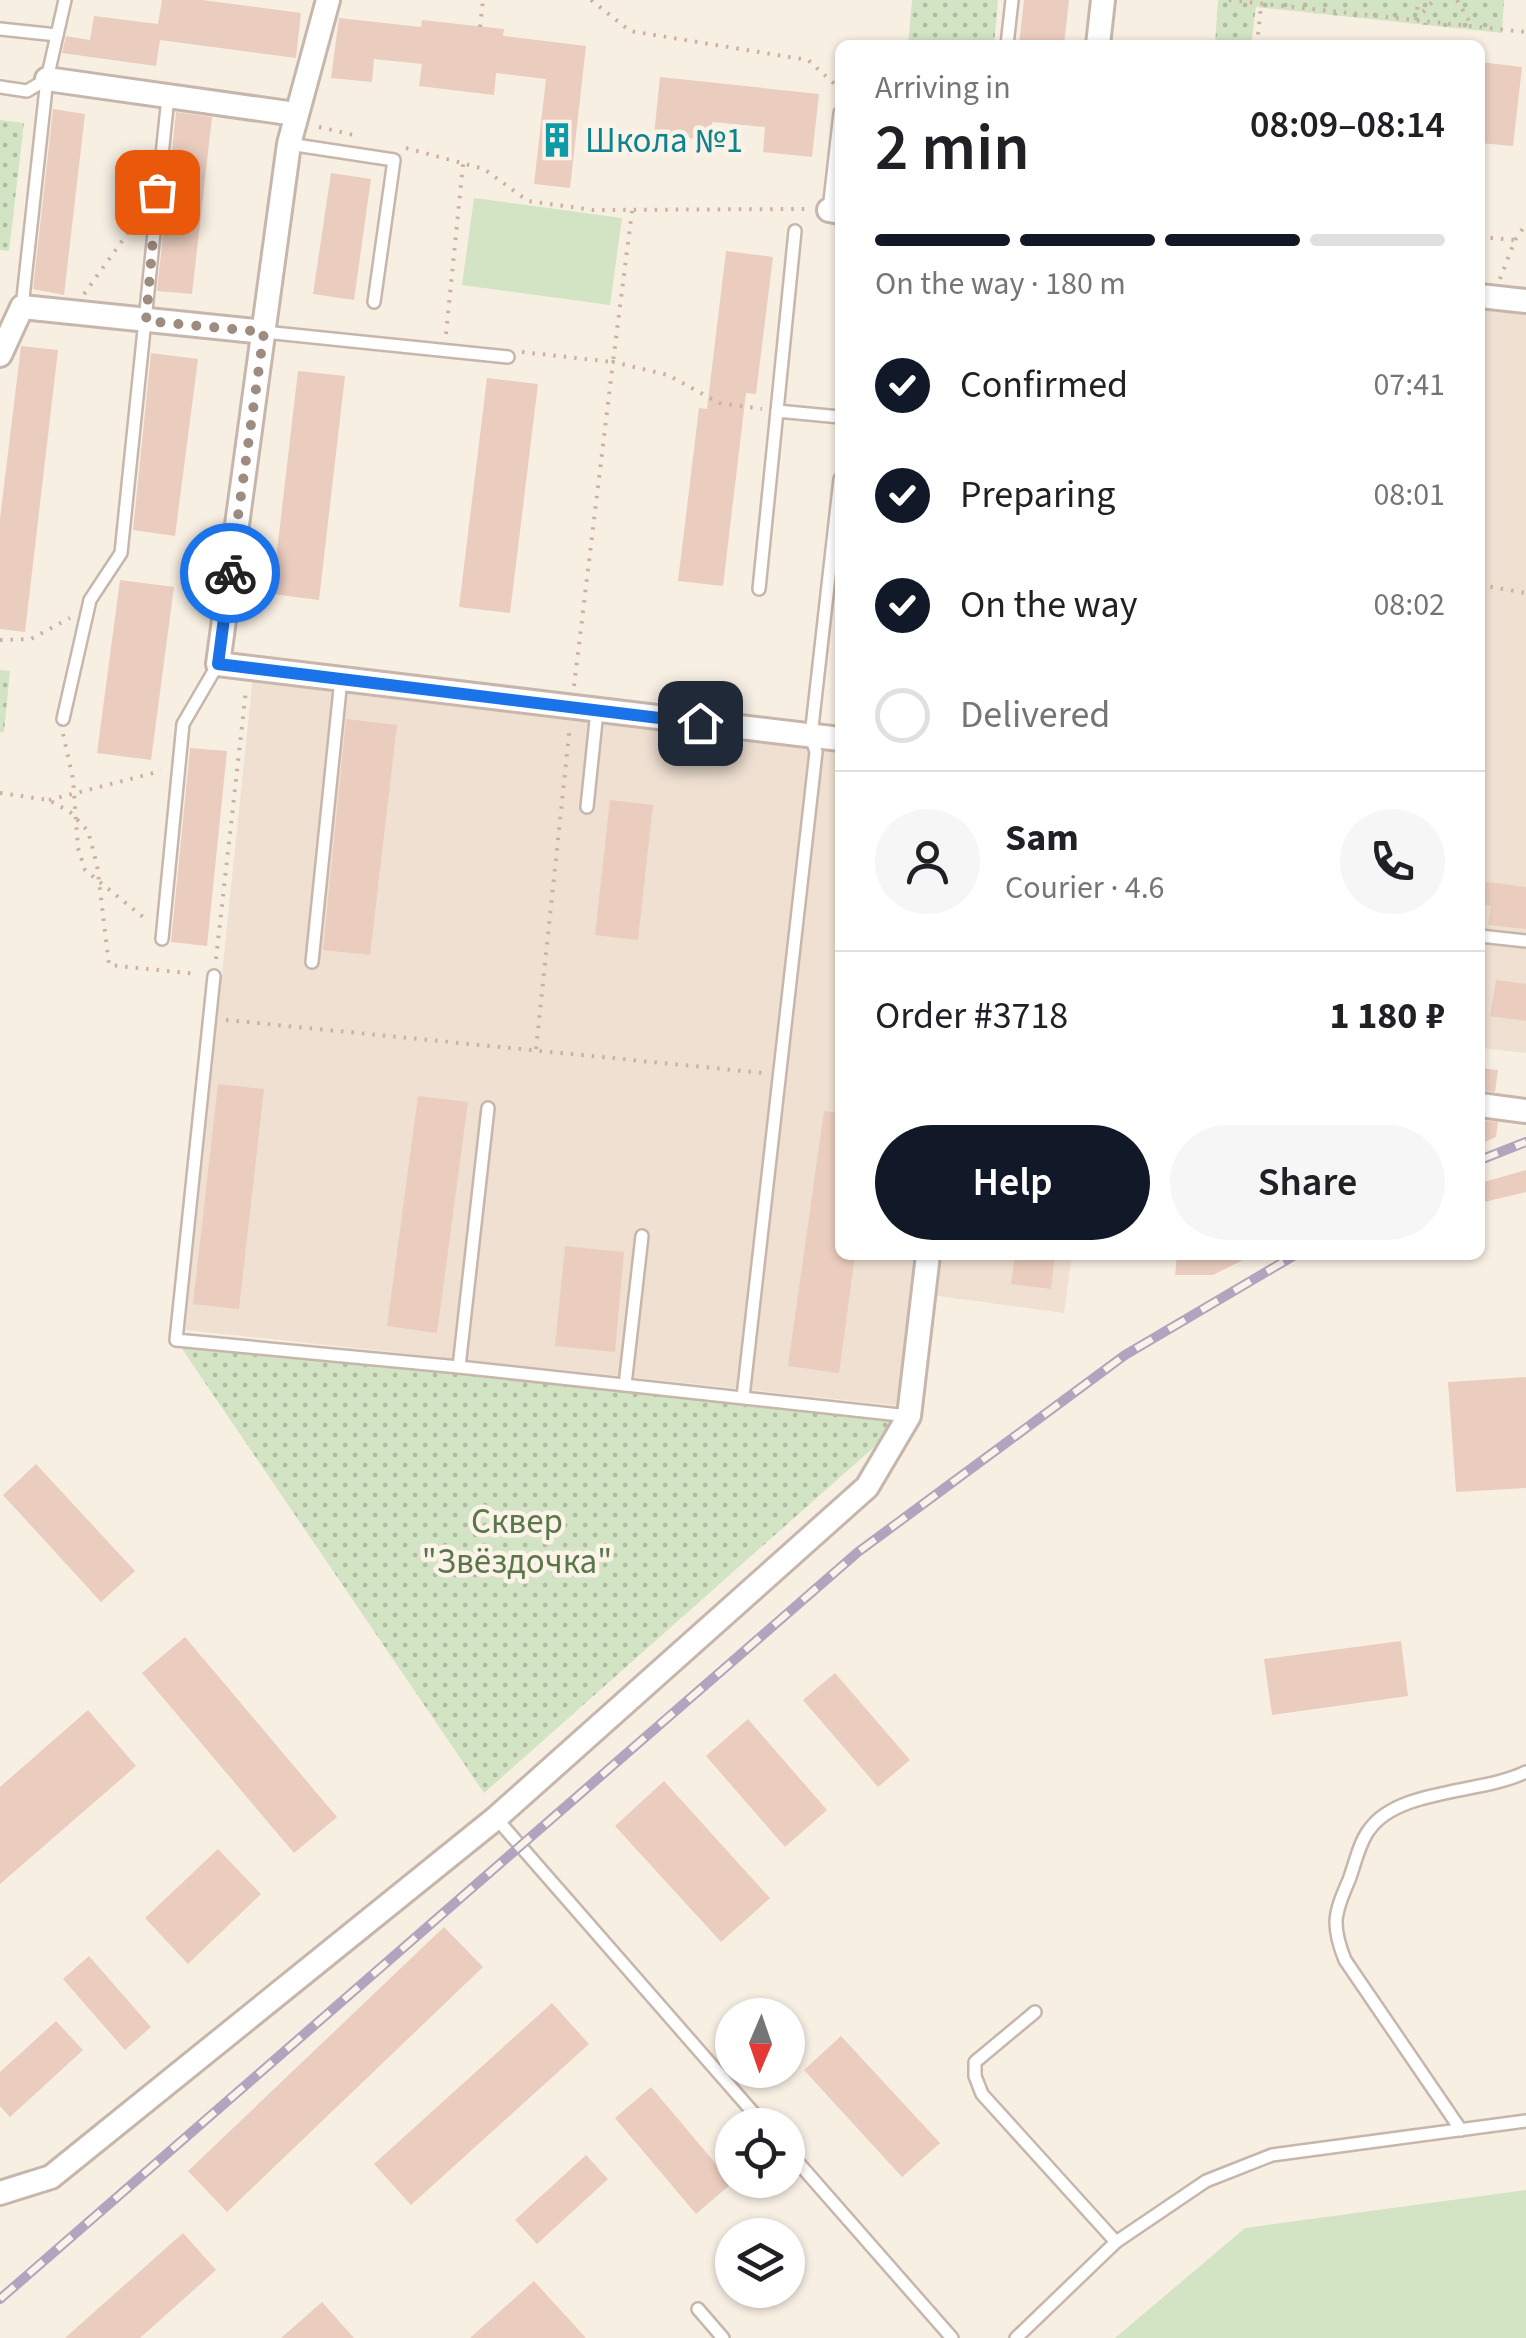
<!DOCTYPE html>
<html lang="en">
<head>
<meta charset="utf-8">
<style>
	body { margin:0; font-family:"Source Sans 3",sans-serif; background:#f6f6f6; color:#202124; height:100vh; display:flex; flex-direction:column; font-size:38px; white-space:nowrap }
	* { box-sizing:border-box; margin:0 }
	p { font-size:32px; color:#757577 }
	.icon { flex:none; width:55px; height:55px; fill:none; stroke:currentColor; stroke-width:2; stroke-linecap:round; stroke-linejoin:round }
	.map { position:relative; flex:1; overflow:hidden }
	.side { position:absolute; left:835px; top:40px; width:650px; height:1220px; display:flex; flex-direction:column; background:#fff; border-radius:15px; box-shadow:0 2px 8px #0004 }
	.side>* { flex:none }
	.needle { width:65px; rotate:182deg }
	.tools { position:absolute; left:715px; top:1998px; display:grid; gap:20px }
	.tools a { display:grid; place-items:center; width:90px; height:90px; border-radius:50%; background:#fff; box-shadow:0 2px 8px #0004; font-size:50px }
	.pin { position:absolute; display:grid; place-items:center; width:85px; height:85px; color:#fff; margin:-42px; border-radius:20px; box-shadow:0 5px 15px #0006 }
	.courier { position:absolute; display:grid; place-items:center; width:100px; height:100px; margin:-50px; border:8px solid #1a73e8; border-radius:50%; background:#fff; color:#222; box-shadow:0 2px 12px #0007 }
	.summary em { font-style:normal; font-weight:600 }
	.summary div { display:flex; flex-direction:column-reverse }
	.summary { display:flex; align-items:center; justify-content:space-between; height:170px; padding:0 40px }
	h1 { font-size:65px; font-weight:600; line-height:75px }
	.bar { display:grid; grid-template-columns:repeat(4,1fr); gap:15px 10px; align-content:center; height:120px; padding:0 40px }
	.bar i { height:12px; border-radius:8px; background:#e0e0e0 }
	.bar .active { background:#111827 }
	.bar p { grid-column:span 4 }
	.line { display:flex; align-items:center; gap:25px; padding:0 40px; border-top:2px solid #e0e0e0 }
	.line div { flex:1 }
	.round { display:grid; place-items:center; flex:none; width:105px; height:105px; border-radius:52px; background:#f6f6f6 }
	ol { padding:0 40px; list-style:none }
	li { display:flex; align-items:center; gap:30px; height:110px }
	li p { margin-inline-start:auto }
	li .icon { padding:10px; border-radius:50%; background:#111827; color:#fff; stroke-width:4 }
	li:last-child { color:#757577 }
	li i { width:55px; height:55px; border:5px solid #e0e0e0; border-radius:50% }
	.cta { display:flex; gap:20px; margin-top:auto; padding:20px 40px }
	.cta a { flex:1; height:115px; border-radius:60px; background:#111827; color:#fff; font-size:40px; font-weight:600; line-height:115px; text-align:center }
	.cta a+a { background:#f6f6f6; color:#202124 }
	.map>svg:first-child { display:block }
</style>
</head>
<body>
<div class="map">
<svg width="1526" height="2338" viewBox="0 0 1526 2338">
	<defs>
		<pattern id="park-dots" width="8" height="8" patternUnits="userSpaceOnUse" patternTransform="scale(2.5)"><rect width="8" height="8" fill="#d2e4c4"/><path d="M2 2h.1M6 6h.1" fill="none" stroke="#afbca1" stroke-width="1.8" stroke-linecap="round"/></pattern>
	</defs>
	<rect width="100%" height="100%" fill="#f8efe3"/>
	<g fill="#efe0d2">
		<path d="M1480,298L1526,303V1053L1480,1048Z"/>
		<path d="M253,676L840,746V1255H1072L1064,1313L916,1293L902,1406L185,1330Z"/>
	</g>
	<g fill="#d2e4c4">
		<path d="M474,198L622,218L610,305L462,285Z"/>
		<path d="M1526,2190V2338H1115L1245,2228Z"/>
	</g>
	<g fill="url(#park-dots)">
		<path d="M912,0H998L994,45H908Z"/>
		<path d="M1218,0H1504L1502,33L1256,7L1251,45H1215Z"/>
		<path d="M0,120L24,123L9,251L0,250Z"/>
		<path d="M0,670L10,671L4,732H0Z"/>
		<path d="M176,1340L909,1416L484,1793Z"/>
	</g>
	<g fill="#eacdbe">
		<path d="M162,0H202L301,13L296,58L160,40L156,66L62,53L66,36L90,40L94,16L158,24Z"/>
		<path d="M1024,0H1069L1064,45H1019Z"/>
		<path d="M339,18L421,27L422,20L504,29L503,36L586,46L570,188L534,184L546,79L496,73L494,95L419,86L422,64L374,59L372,82L331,78Z"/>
		<path d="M1480,62L1522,67L1513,146L1480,143Z"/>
		<path d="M660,77L819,94L812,157L763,152L765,127L712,122L710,140L654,135Z"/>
		<path d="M53,109L85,114L64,295L33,289Z"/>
		<path d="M176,112L212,117L192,294L157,291Z"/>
		<path d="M331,173L371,179L354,300L313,294Z"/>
		<path d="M726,251L773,257L756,394L746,393L723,586L678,581L699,408L707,409Z"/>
		<path d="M21,346L58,350L25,632L0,629V519Z"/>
		<path d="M151,353L198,359L175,536L133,530Z"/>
		<path d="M298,371L345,376L319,600L272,594Z"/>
		<path d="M487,378L538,384L510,613L459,607Z"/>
		<path d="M120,580L174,587L151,760L97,753Z"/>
		<path d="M346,719L397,725L370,955L323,950Z"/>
		<path d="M190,748L227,751L207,946L171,942Z"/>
		<path d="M610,800L653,805L638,940L595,935Z"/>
		<path d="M1480,881L1526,887V929L1488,925L1491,906L1480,904Z"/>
		<path d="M1496,980L1526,984V1021L1490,1016Z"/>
		<path d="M1480,1068L1498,1070L1495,1092L1480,1090Z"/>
		<path d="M218,1084L264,1089L239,1309L193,1304Z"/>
		<path d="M418,1096L468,1102L437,1333L387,1326Z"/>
		<path d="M824,1111L840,1113V1255H855L839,1373L788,1366Z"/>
		<path d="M1480,1120L1498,1122L1496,1137L1480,1144Z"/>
		<path d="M1526,1170V1192L1480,1203V1183Z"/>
		<path d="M565,1246L624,1252L615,1352L555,1346Z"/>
		<path d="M1015,1255H1055L1051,1289L1011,1284Z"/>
		<path d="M1177,1255H1253L1213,1275H1175Z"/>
		<path d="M1526,1377V1488L1456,1492L1448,1382Z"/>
		<path d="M36,1464L135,1571L101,1602L3,1495Z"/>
		<path d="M185,1637L337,1817L294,1853L142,1673Z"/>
		<path d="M1401,1641L1408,1696L1272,1715L1264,1659Z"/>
		<path d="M835,1673L910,1760L878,1787L803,1700Z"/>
		<path d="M88,1710L136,1766L0,1884V1787Z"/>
		<path d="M748,1719L827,1810L785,1847L706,1756Z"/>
		<path d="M664,1781L770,1898L721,1942L615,1826Z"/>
		<path d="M218,1849L261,1894L188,1964L145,1918Z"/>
		<path d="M444,1927L483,1967L227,2212L188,2171Z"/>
		<path d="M89,1956L151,2027L125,2050L63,1979Z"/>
		<path d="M552,2003L589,2044L411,2205L374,2164Z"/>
		<path d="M56,2021L83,2050L10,2117L0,2106V2072Z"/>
		<path d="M841,2036L940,2143L902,2177L804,2070Z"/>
		<path d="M651,2087L732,2183L696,2214L615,2118Z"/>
		<path d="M586,2155L608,2179L537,2244L515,2220Z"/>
		<path d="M183,2233L216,2270L140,2338H65Z"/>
		<path d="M534,2281L586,2338H470Z"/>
		<path d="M322,2302L354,2338H281Z"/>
	</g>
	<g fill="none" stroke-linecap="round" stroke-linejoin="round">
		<defs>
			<g id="lane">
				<path d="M0,29L57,35"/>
				<path d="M1007,45L1012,0"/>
				<path d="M0,87L27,91L47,79"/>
				<path d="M289,144L394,160L374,302"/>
				<path d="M829,210L840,113"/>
				<path d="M22,307L47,79L65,0"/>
				<path d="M264,332L508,357"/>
				<path d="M777,411L795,231"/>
				<path d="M759,589L777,411L840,417"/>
				<path d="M63,719L90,600L121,553L168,97"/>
				<path d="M587,807L597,711"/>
				<path d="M1480,936L1526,941"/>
				<path d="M162,939L183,724L218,664"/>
				<path d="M312,962L341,679"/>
				<path d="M214,976L176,1340L459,1367L909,1416"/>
				<path d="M459,1367L488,1108"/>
				<path d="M625,1385L642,1236"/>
				<path d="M743,1397L816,752L811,736L840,479"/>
				<path d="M496,1818L764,2125"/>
				<path d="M1035,2012L975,2062V2076L982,2094L1116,2242"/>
				<path d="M1461,2130L1345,1960C1331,1925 1334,1914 1349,1880C1355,1864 1359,1843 1369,1830C1398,1788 1482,1794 1526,1772"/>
				<path d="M788,2151L952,2338"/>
				<path d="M698,2309L723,2338"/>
				<path d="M1016,2338L1116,2242L1206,2181L1272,2155L1526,2121"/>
			</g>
			<g id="street">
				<path d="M328,0L289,144L218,664L840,739"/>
				<path d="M1098,45L1103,0"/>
				<path d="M47,79L295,114"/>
				<path d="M829,210L840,212"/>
				<path d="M1480,296L1526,301"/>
				<path d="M0,355L22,307L264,332"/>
				<path d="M1480,1105L1526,1111"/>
				<path d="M0,2193L51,2177L496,1818L867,1487L909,1416L928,1255"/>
			</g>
		</defs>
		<use href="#lane" stroke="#c7b6ab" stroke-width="16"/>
		<use href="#street" stroke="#c7b6ab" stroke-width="28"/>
		<g stroke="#ceb0a2" stroke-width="4" stroke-dasharray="2.5 8" stroke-linecap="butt">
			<path d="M591,0L630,31L808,60L840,89"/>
			<path d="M1229,0L1526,32"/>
			<path d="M1457,0L1472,26"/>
			<path d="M1416,20L1434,0"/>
			<path d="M1416,20L1418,0"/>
			<path d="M480,27L483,0"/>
			<path d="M1257,45L1261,5"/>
			<path d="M319,127L358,136"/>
			<path d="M406,148L484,169L528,201L593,210L807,209"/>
			<path d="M1480,237L1515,240"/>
			<path d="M1500,279L1515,240L1526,224"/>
			<path d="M84,294L140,216"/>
			<path d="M446,334L463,164"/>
			<path d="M522,352L613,362L632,211"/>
			<path d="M1480,585L1526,593"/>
			<path d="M0,640L31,639L70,618"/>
			<path d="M574,686L613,362L668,375L719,403L762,409"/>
			<path d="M63,734L73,779L78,848L85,870L148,921"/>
			<path d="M0,793L49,800L70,812L88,831L97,865L109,965L197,974"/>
			<path d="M49,800L161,771"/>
			<path d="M216,959L246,690"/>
			<path d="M226,1020L764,1073"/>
			<path d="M536,1049L570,725"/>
		</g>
		<use href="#lane" stroke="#fff" stroke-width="11"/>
		<use href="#street" stroke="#fff" stroke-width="22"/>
		<defs>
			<g id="rail">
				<path d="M1480,1160L1526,1142"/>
				<path d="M0,2299L858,1552L1125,1355L1295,1255"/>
			</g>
		</defs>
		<use href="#rail" stroke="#b1a4bf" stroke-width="10"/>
		<use href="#rail" stroke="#fcf3e8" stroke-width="6" stroke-dasharray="19" stroke-linecap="butt"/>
	</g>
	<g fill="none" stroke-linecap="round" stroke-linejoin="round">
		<path stroke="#9e8c81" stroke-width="10" stroke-dasharray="0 18" d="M157,192L146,321L264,332L230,573"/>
		<path stroke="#1a73e8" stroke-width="12" d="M230,573L218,664L700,723"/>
	</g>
	<defs>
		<symbol id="building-bare" viewBox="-9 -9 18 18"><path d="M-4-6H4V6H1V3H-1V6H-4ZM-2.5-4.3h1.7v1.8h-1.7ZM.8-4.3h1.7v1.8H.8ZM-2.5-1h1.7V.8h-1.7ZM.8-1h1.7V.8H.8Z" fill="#0f9aa8" stroke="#fcf3e8" stroke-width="2.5" paint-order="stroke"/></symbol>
	</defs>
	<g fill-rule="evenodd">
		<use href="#building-bare" x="532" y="115" width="50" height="50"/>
	</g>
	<g text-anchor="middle" stroke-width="9" stroke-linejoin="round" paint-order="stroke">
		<g font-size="35" fill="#0d838f" stroke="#fcf3e8" text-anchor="start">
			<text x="585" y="152">Школа №1</text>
		</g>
		<g font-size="35" fill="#597749" stroke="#fcf3e8">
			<text x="517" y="1533">Сквер<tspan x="517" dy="40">"Звёздочка"</tspan></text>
		</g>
	</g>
</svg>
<div class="tools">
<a><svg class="needle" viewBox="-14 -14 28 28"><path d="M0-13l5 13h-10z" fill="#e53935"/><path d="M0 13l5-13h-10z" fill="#757577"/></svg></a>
<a><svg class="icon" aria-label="locate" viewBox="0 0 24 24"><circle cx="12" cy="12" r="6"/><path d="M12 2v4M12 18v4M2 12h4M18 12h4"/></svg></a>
<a><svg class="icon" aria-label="layers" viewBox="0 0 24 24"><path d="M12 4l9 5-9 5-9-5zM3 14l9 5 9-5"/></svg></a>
</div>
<div class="pin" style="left:157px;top:192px;background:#ea580c"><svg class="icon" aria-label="bag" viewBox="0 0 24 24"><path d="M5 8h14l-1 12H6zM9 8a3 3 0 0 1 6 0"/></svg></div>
<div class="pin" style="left:700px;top:723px;background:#1f2937"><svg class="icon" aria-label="home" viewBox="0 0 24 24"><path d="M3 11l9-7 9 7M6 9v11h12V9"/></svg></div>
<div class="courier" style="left:230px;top:573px"><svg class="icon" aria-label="bike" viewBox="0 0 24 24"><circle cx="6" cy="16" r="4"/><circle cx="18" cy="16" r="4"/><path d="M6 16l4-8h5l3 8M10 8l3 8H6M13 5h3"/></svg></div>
<section class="side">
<div class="summary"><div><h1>2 min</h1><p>Arriving in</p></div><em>08:09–08:14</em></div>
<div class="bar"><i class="active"></i><i class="active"></i><i class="active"></i><i></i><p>On the way · 180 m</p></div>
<ol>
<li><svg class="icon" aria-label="check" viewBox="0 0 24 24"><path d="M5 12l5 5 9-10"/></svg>Confirmed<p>07:41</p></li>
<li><svg class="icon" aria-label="check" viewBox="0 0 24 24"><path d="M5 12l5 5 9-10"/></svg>Preparing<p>08:01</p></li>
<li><svg class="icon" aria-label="check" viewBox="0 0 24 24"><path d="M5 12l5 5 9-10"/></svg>On the way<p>08:02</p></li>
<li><i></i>Delivered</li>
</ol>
<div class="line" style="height:180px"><a class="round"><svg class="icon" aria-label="person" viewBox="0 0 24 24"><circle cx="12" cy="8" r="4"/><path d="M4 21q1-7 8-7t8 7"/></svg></a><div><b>Sam</b><p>Courier · 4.6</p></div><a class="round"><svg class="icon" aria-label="phone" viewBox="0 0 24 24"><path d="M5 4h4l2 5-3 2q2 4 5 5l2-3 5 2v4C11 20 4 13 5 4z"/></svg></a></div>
<div class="line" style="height:130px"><div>Order #3718</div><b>1 180 ₽</b></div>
<div class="cta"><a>Help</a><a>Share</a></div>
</section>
</div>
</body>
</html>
